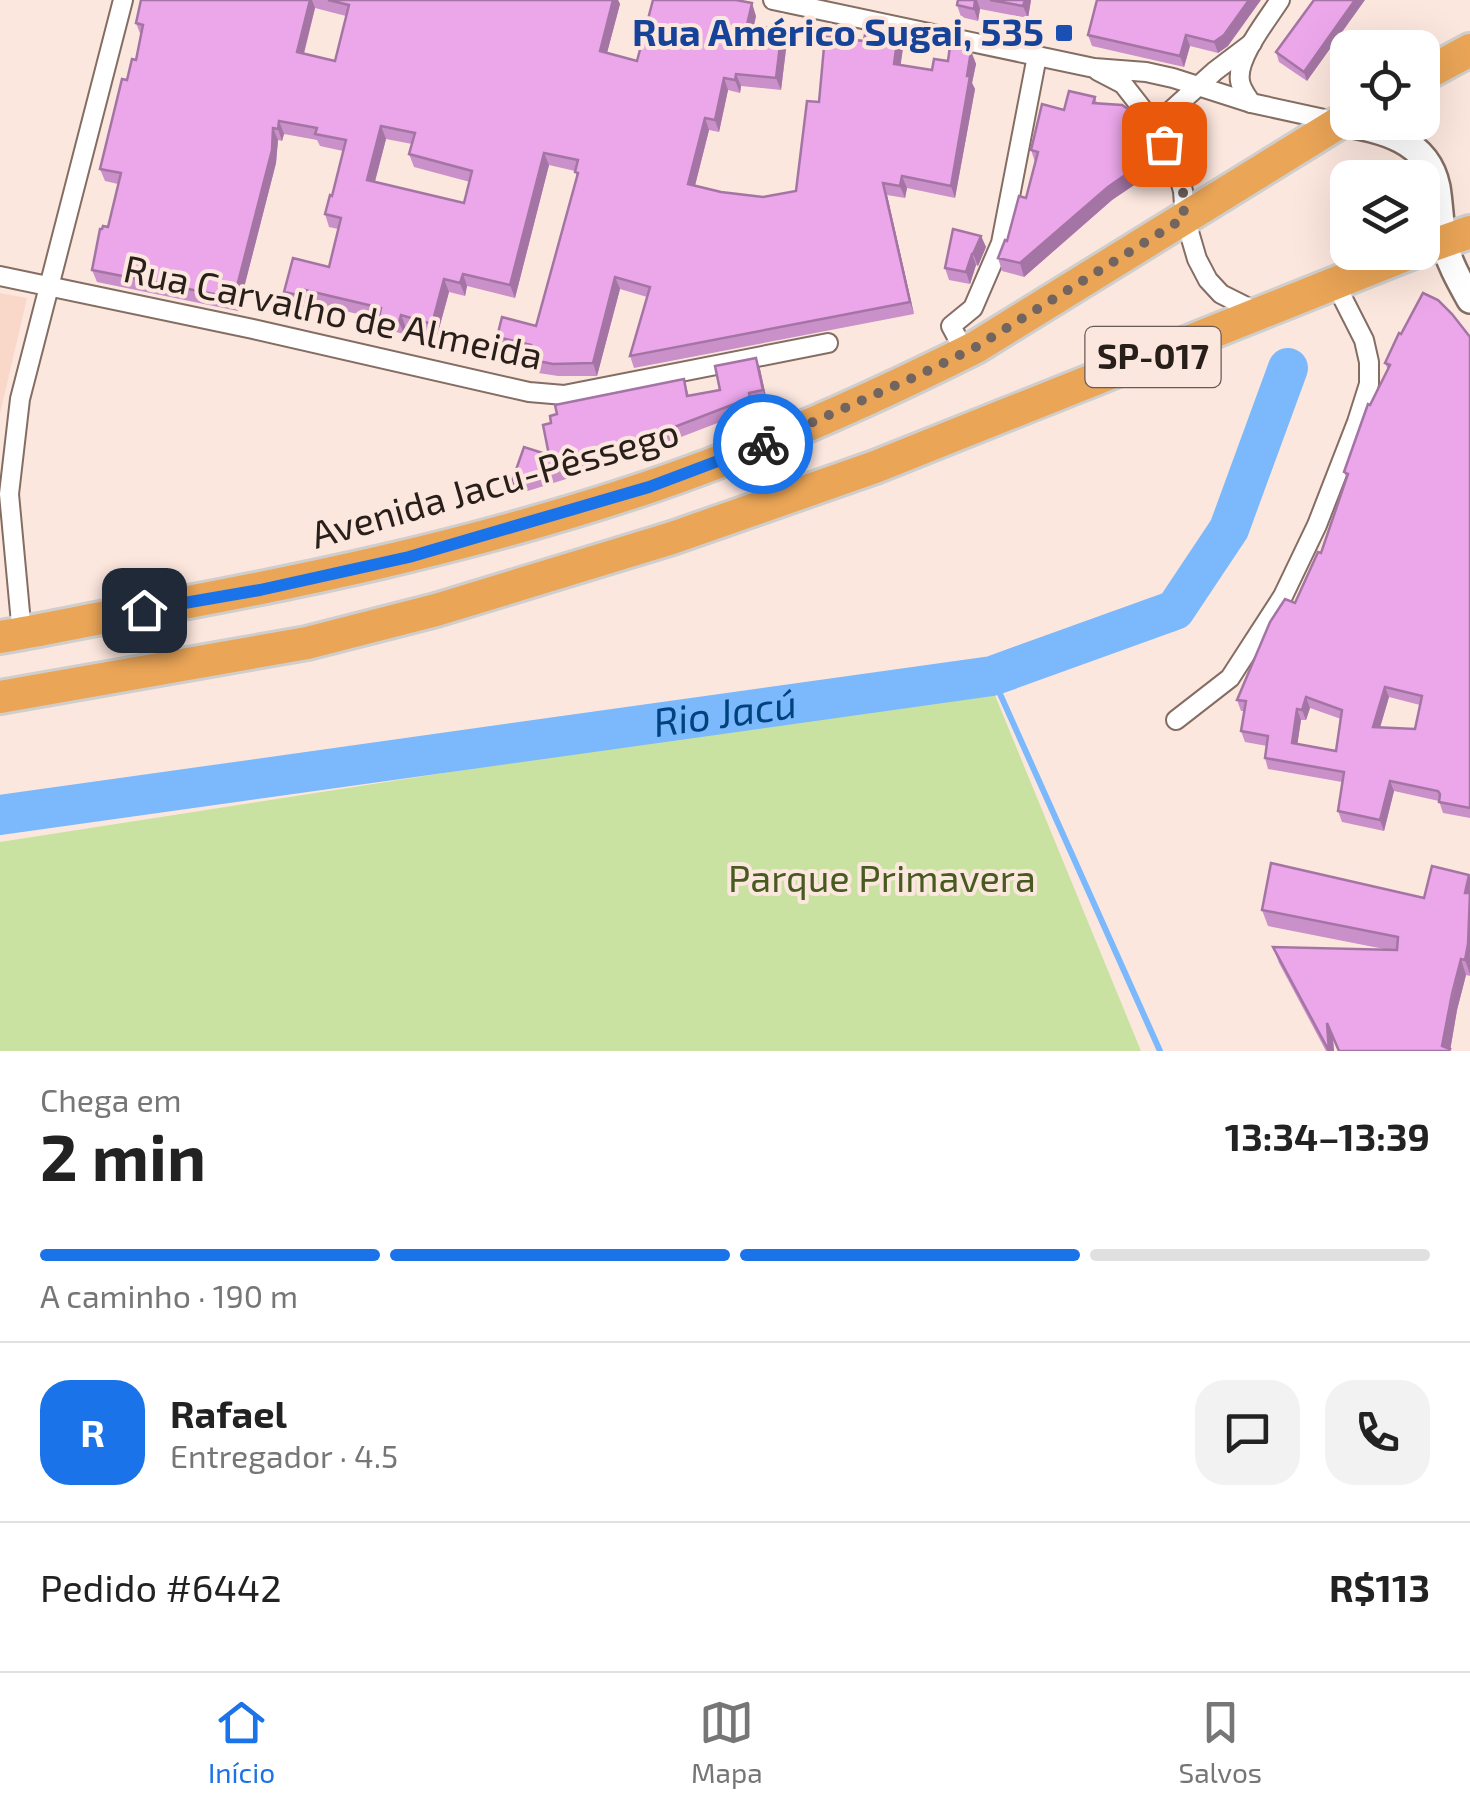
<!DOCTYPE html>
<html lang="pt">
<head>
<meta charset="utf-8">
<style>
	body { margin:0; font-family:"Exo 2",sans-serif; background:#f2f2f2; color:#222; height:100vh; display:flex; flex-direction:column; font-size:38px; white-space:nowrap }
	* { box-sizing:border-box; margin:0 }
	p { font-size:32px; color:#767676 }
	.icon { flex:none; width:55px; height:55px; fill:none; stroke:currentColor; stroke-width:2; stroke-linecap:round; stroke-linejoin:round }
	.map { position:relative; height:1051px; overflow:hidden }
	.details { display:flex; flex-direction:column; background:#fff; flex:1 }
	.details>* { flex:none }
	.controls { position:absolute; left:1330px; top:30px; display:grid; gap:20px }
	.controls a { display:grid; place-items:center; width:110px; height:110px; border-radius:20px; background:#fff; box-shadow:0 10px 40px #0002; font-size:50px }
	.pin { position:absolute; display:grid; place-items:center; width:85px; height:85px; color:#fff; margin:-42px; border-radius:20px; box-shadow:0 5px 15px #0006 }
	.courier { position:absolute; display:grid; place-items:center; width:100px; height:100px; margin:-50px; border:8px solid #1a73e8; border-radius:50%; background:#fff; color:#222; box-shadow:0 2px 12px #0007 }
	.head em { font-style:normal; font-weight:700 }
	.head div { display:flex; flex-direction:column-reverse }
	.head { display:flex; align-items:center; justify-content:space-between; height:170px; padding:0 40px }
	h1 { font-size:65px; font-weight:700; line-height:75px }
	.bar { display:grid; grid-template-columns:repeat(4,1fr); gap:15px 10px; align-content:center; height:120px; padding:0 40px }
	.bar i { height:12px; border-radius:8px; background:#e0e0e0 }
	.bar .on { background:#1a73e8 }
	.bar p { grid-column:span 4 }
	.line { display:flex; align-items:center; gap:25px; padding:0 40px; border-top:2px solid #e0e0e0 }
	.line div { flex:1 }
	.round { display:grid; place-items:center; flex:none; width:105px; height:105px; border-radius:30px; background:#f2f2f2 }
	.menu { display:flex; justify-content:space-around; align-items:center; height:140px; border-top:2px solid #e0e0e0; background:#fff; font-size:28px; color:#767676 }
	.menu a { display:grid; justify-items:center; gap:5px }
	.menu .on { color:#1a73e8 }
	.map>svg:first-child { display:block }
</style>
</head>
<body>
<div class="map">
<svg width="1470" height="1051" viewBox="0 0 1470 1051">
	<rect width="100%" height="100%" fill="#fce7de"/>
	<path fill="#fad8c9" d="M0,293L27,298L0,414Z"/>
	<path fill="#c9e2a1" d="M992,688L1141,1051H0V842Z"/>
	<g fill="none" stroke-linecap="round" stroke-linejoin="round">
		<path stroke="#7cb8fc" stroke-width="6" d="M992,676L1160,1051"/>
		<path stroke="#7cb8fc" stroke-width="40" id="s1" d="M0,815L992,676L1175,610L1229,529L1288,368"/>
		<defs>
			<g id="street">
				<path d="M773,0L1094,68L1146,72L1173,78L1251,103L1338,122"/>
				<path d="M1098,71L1123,84L1155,125L1178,173L1183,191L1185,218L1197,259L1208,280L1221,294L1261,314"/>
				<path d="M1251,103C1247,96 1241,89 1240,81C1236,58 1268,19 1280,0"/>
				<path d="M1155,125L1215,71L1252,43"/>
				<path d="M0,276L253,329L529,392L564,395L828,343"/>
				<path d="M965,352L951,326L973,308L1001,243L1037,56"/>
				<path d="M22,634L9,494L20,399L123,0"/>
				<path d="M1176,720L1230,678L1283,596L1317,525L1357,422L1369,384V362L1364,340L1335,283"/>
			</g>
			<path id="secondary" d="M1338,122C1380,130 1427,138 1437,187C1440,205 1440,224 1444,242C1449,263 1460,282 1470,300"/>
			<g id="highway">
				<path d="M1422,76L1470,50"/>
				<path d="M1422,249L1470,232"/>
				<path d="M0,637C37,631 74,623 112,616C293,584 474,546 649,487C761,449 870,400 976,347L1348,117"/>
				<path d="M0,697L307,643L436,610L672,538L875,467L1413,252"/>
			</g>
		</defs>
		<use href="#street" stroke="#846d63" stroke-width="22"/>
		<use href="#secondary" stroke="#846d63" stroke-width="30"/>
		<use href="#highway" stroke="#d0cecd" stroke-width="38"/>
		<use href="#street" stroke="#fff" stroke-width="18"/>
		<use href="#secondary" stroke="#fff" stroke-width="25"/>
		<use href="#highway" stroke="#eaa557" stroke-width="32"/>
	</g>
	<g fill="#ca90c9" fill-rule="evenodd">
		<path d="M141,0H618L620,4L607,53L637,61L756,16L754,26L782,29L787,41L781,90L741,86L740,93L728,90L719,132L709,130L695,186L721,192L763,197L796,191L819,102L864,41L898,35L903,48L900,65L932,70L948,61L971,51L976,64L972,83L975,89L955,198L907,188L905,198L887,195L914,314L634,368L630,356L647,297L620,289L597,376H558L532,372L528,359V355L502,349L497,337L536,326L577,177L575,171L549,165L515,298L467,286L465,296L449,292L437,336L406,328L404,334L384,329L380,319L309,303L308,309L289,304L284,292L329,267L338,229L329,227L325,214L332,196L343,151L320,146L317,140L284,134L282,141L278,140L276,163L238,311L97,282L92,270L108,227L118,184L105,181L100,169L127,80L136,60L141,36L136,23ZM315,8L346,16L335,61L304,54ZM386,139L412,144L409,154L414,167L470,182L464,203L375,182Z"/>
		<path d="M958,0H1031L1028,18L980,9L978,21L961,17L957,5Z"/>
		<path d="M1097,0L1228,46L1218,53L1190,46L1184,67L1092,46L1088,35Z"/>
		<path d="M1314,0L1307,81L1279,62L1276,52Z"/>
		<path d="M1095,97L1097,103L1144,130L1149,143L1140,181L1112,200L1024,277L1002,271L998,258L1026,198L1035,162L1031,150L1064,110Z"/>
		<path d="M981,236L986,247L978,266L976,265L970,284L949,280L945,268Z"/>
		<path d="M1470,337V818L1443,813L1439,801L1394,791L1384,831L1342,822L1338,811L1342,782L1268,769L1265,758L1267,746L1245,742L1241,731L1244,711H1241L1237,700L1295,603L1321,553L1347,479L1344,472L1370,405L1388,370L1385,363ZM1389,697L1420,705L1415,729L1380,727ZM1310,708L1341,719L1336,751L1297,744L1301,720H1306Z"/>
		<path d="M760,369L767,401L753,404L754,409L595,470L515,495L511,484L549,455L551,423L684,379L689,396L720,390Z"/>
		<path d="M1470,878V976L1466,975L1457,1010L1450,1051H1338L1333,1039L1334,1051H1326L1279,963L1273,947L1389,950L1268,926L1262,910L1424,898Z"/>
	</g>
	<g fill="#a475a4">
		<path d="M310,0H312L315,8L301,64L297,52Z"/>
		<path d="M613,0H618L620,4L604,64L600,51Z"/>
		<path d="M975,0H977L980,9L978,21L974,9Z"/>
		<path d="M1025,0H1031L1028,18L1023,6Z"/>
		<path d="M1249,0H1261L1228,46L1218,53L1214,42Z"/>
		<path d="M1355,0H1365L1307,81L1304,72Z"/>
		<path d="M752,3L756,16L751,37L747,25Z"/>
		<path d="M782,29L787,41L781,90L776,78Z"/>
		<path d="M898,35L903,48L899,77L894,64Z"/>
		<path d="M1186,35L1190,46L1184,67L1180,56Z"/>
		<path d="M971,51L976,64L972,83L975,89L955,198L951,186Z"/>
		<path d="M736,74L741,86L740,93L735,80Z"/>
		<path d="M724,78L728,90L719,132L715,120Z"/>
		<path d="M705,118L709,130L692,197L688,184Z"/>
		<path d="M279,121L284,134L282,141L278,129Z"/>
		<path d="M381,126L386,139L372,192L367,180Z"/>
		<path d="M273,128L278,140L276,163L238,311L234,298Z"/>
		<path d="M1144,130L1149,143L1140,181L1112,200L1024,277L1020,263Z"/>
		<path d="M544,153L549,165L515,298L510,285Z"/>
		<path d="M902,176L907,188L905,198L900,186Z"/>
		<path d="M883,183L887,195L914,314L910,302Z"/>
		<path d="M981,236L986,247L978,266L973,254Z"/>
		<path d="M972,254L976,265L970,284L966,272Z"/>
		<path d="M463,274L467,286L465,296L460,283Z"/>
		<path d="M615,277L620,289L597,376L593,363Z"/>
		<path d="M444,279L449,292L437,336L432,324Z"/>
		<path d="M305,290L309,303L308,309L303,296Z"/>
		<path d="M401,315L406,328L404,334L399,322Z"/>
		<path d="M756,358L760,369L767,401L763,390Z"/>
		<path d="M1385,687L1389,697L1377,738L1373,727Z"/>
		<path d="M1306,697L1310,708L1306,720L1302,710Z"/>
		<path d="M1297,709L1301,720L1296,754L1292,743Z"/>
		<path d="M1390,781L1394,791L1384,831L1380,820Z"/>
		<path d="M1469,875L1470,878V907L1465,893Z"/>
		<path d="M1470,916V974L1465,960Z"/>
		<path d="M1461,959L1466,975L1457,1010L1450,1051H1444L1442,1046Z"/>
		<path d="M1327,1023L1333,1039L1334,1051H1329Z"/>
	</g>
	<g fill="#eba7ea" stroke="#a475a4" stroke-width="2.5" fill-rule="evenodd">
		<path d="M141,0H310L297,52L335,61L349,5L328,0H613L600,51L637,61L653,0H736L752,3L747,25L782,29L776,78L736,74L735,80L724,78L715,120L705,118L688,184L721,192L763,197L796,191L807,101L819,102L825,36L864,41L866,28L898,35L894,64L932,70L934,59L948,61L950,46L971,51L967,76H970L951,186L902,176L900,186L883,183L910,302L630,356L650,287L615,277L593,363L553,364L528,359L531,345L497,337L502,317L536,326L578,173L575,172L578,160L544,153L510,285L463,274L460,283L444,279L432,324L401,315L399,322L379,317L381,308L305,290L303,296L284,292L293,258L329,267L341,218L325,214L330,195L332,196L346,140L315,134L317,128L279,121L278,129L273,128L272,150L234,298L92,270L100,229H102L103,226L108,227L121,173L100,169L122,79L127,80L132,59L136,60L143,25L136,23ZM381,126L415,133L409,154L472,171L464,203L367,180Z"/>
		<path d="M958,0H975L974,9L957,5Z"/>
		<path d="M990,0H1025L1023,6Z"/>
		<path d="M1097,0H1249L1224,35L1214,42L1186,35L1180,56L1088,35Z"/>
		<path d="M1314,0H1355L1304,72L1276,52Z"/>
		<path d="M1069,91L1095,97L1093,103L1122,105L1137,115L1144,130L1135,168L1108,187L1020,263L998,258L1005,240L1007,241L1019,196L1026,198L1038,152L1031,150L1042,104L1064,110Z"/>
		<path d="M953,229L981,236L973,254H972L966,272L945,268Z"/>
		<path d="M1423,293L1438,300L1452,314L1470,337V808L1439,802L1440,794L1438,791L1390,781L1380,820L1338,811L1344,772L1265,758L1268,736L1241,731L1246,701L1237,700L1270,622L1285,599L1295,603L1318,552L1321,553L1348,474L1344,472L1368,404L1370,405L1390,365L1385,363L1399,333L1401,334ZM1385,687L1422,696L1415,729L1373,727ZM1306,697L1342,710L1336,751L1292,743L1297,709L1302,710Z"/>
		<path d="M756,358L763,390L749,393L750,398L591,459L511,484L524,447L549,455L543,425L551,423L550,416L557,414L555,405L684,379L687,396L720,390L715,366Z"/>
		<path d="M1271,863L1424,898L1432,866L1469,875L1465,893H1470L1468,944L1465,960L1461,959L1452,994L1442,1046L1450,1049L1449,1051H1339L1327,1023L1329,1051L1273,947L1397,950L1398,937L1262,910Z"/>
	</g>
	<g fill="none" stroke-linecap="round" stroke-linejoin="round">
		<path stroke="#72645f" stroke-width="10" stroke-dasharray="0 18" d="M763,444L917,376L976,347L1184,218L1183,191L1164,144"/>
		<path stroke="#1a73e8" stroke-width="12" d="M144,610L260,590L409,557L649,487L763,444"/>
	</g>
	<rect fill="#1a4fb4" stroke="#fce7de" stroke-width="4" x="1054" y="23" width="20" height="20" rx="5"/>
	<g text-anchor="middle" stroke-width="8" stroke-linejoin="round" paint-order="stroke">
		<rect fill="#fce7de" stroke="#685a55" stroke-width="2.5" x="1085.5" y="327" width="135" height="60" rx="8"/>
		<g font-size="35" font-weight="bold" fill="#281e1a">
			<text x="1153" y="369">SP-017</text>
		</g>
		<g font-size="38" font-weight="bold" fill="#164399" stroke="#fce7de" text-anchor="end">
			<text x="1044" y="46">Rua Américo Sugai, 535</text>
		</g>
		<g font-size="38" fill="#281e1a" stroke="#fce7de">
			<text transform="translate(333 313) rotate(12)" y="13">Rua Carvalho de Almeida</text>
			<text transform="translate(495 484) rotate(-16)" y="13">Avenida Jacu-Pêssego</text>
		</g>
		<g font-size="38" fill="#475a1f" stroke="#fce7de">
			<text x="882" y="892">Parque Primavera</text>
		</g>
		<g font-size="40" font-style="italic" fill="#00427e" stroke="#fce7de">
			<text dy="14" stroke="none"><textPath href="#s1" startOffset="732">Rio Jacú</textPath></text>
		</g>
	</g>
</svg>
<div class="controls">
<a><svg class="icon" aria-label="locate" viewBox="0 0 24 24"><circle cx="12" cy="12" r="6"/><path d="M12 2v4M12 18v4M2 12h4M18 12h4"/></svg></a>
<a><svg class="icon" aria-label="layers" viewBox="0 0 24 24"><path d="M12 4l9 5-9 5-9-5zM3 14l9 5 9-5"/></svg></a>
</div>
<div class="pin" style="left:1164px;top:144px;background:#ea580c"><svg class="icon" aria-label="bag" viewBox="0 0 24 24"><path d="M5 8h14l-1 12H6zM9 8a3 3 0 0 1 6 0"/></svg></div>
<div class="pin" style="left:144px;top:610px;background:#1f2937"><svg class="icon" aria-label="home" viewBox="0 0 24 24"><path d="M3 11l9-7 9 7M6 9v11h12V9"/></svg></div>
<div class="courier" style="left:763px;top:444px"><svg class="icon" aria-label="bike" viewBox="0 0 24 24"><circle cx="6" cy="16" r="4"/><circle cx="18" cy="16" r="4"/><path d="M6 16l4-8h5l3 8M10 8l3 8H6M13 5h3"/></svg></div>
</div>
<section class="details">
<div class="head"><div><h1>2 min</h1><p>Chega em</p></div><em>13:34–13:39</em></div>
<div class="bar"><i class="on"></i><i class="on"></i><i class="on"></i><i></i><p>A caminho · 190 m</p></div>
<div class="line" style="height:180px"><b class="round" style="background:#1a73e8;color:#fff">R</b><div><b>Rafael</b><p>Entregador · 4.5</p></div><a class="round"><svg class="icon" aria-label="chat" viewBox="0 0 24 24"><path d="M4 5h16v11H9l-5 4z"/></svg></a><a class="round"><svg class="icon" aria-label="phone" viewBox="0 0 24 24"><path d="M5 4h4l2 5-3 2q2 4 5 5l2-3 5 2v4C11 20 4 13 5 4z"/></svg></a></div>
<div class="line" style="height:130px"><div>Pedido #6442</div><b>R$113</b></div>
</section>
<nav class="menu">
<a class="on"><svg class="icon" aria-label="home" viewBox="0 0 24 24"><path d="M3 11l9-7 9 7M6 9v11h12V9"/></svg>Início</a>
<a><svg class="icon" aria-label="map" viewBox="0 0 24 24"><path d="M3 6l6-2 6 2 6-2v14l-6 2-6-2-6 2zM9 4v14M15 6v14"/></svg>Mapa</a>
<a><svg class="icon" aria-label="saved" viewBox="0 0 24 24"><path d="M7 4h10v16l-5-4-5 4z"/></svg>Salvos</a>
</nav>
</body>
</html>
